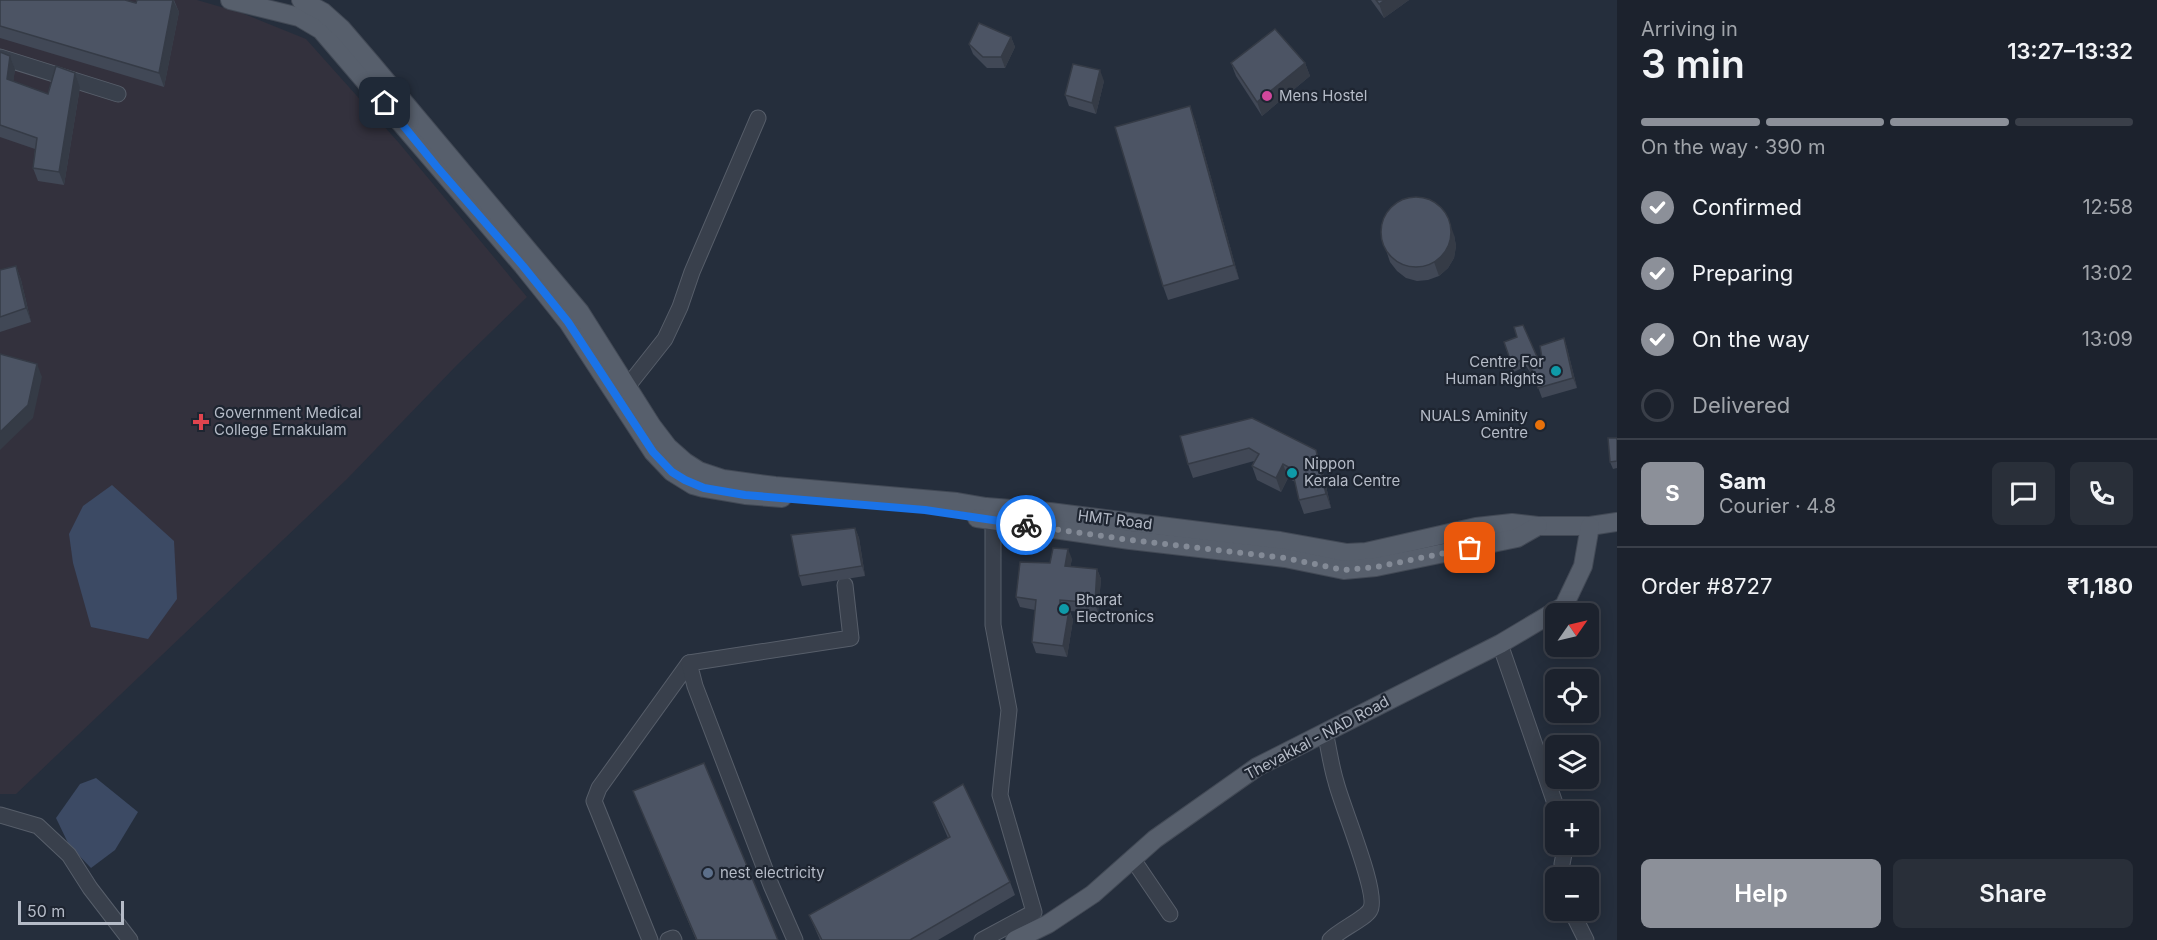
<!DOCTYPE html>
<html lang="en">
<head>
<meta charset="utf-8">
<style>
	body { margin:0; font-family:Inter,sans-serif; background:#292f39; color:#f1f3f6; height:100vh; display:flex; flex-direction:column; font-size:22px; white-space:nowrap }
	* { box-sizing:border-box; margin:0 }
	p { font-size:20px; color:#a0a4aa }
	.icon { flex:none; width:33px; height:33px; fill:none; stroke:currentColor; stroke-width:2; stroke-linecap:round; stroke-linejoin:round }
	.map { position:relative; flex:1; overflow:hidden }
	.drawer { display:flex; flex-direction:column; background:#1c222d; width:540px }
	.drawer>* { flex:none }
	.needle { width:39px; rotate:56deg }
	.tools { position:absolute; left:1545px; top:603px; display:grid; gap:12px }
	.tools a { display:grid; place-items:center; width:54px; height:54px; border-radius:9px; background:#1c222d; box-shadow:0 3px 15px #0003,0 0 0 2px #3a3f49; font-size:30px }
	.scale { position:absolute; left:18px; bottom:15px; width:106px; box-sizing:border-box; padding-left:6px; border:3px solid #b5bbc7; border-top:0; font-size:16px; line-height:21px; white-space:nowrap; color:#b5bbc7; -webkit-text-stroke:4px #1e2531; paint-order:stroke }
	.pin { position:absolute; display:grid; place-items:center; width:51px; height:51px; color:#fff; margin:-26px; border-radius:12px; box-shadow:0 3px 9px #0006 }
	.courier { position:absolute; display:grid; place-items:center; width:60px; height:60px; margin:-30px; border:4px solid #1a73e8; border-radius:50%; background:#fff; color:#222; box-shadow:0 2px 8px #0007 }
	.overview em { font-style:normal; font-weight:600 }
	.overview div { display:flex; flex-direction:column-reverse }
	.overview { display:flex; align-items:center; justify-content:space-between; height:102px; padding:0 24px }
	h1 { font-size:39px; font-weight:600; line-height:45px }
	.bar { display:grid; grid-template-columns:repeat(4,1fr); gap:9px 6px; align-content:center; height:72px; padding:0 24px }
	.bar i { height:8px; border-radius:4px; background:#3a3f49 }
	.bar .active { background:#8c9099 }
	.bar p { grid-column:span 4 }
	.line { display:flex; align-items:center; gap:15px; padding:0 24px; border-top:2px solid #3a3f49 }
	.line div { flex:1 }
	.round { display:grid; place-items:center; flex:none; width:63px; height:63px; border-radius:9px; background:#292f39 }
	ol { padding:0 24px; list-style:none }
	li { display:flex; align-items:center; gap:18px; height:66px }
	li p { margin-inline-start:auto }
	li .icon { padding:6px; border-radius:50%; background:#8c9099; color:#fff; stroke-width:4 }
	li:last-child { color:#a0a4aa }
	li i { width:33px; height:33px; border:3px solid #3a3f49; border-radius:50% }
	.button { display:flex; gap:12px; margin-top:auto; padding:12px 24px }
	.button a { flex:1; height:69px; border-radius:9px; background:#8c9099; color:#fff; font-size:24px; font-weight:600; line-height:69px; text-align:center }
	.button a+a { background:#292f39; color:#f1f3f6 }
	main { display:flex; flex:1; min-height:0 }
	.map>svg:first-child { display:block }
</style>
</head>
<body>
<main>
<div class="map">
<svg width="1617" height="940" viewBox="0 0 1617 940">
	<rect width="100%" height="100%" fill="#252e3c"/>
	<path fill="#33313d" d="M0,0H197L242,13L306,39L399,143L527,297L456,366L347,479L16,794H0Z"/>
	<g fill="#3c4a64">
		<path d="M112,485L174,541L177,599L148,639L91,627L73,563L69,534L83,506Z"/>
		<path d="M96,778L138,812L115,850L91,868L69,845L56,818L80,784Z"/>
	</g>
	<g fill="none" stroke-linecap="round" stroke-linejoin="round">
		<defs>
			<g id="minor">
				<path d="M0,57L118,94"/>
				<path d="M627,387L665,339L680,307L692,272L758,118"/>
				<path d="M1500,644L1558,812"/>
				<path d="M1325,732C1329,749 1331,766 1336,782C1341,804 1380,895 1370,910C1365,919 1339,930 1330,940"/>
				<path d="M0,815L38,826L69,855L90,888L130,940"/>
				<path d="M1132,858L1170,914"/>
				<path d="M1563,878L1562,864L1566,844"/>
				<path d="M1571,910L1586,940"/>
				<path d="M650,940L594,801L599,788L689,663"/>
				<path d="M668,940L673,938L674,940"/>
				<path d="M795,940L771,885L695,686L689,663L851,638L845,585"/>
				<path d="M982,940L1034,912L1000,795L1009,710L993,625V520"/>
			</g>
			<g id="major">
				<path d="M230,0L299,17L321,30L523,266L568,322L653,452L672,472L693,485L704,488L745,495L782,498"/>
				<path d="M301,0L323,12L342,29L372,64L580,312L652,426L668,447L685,462L699,471L723,479L775,486L957,502L986,507L1050,512L1280,541L1347,553L1366,552L1476,527L1512,523L1538,526H1590L1617,522"/>
				<path d="M977,518L1130,540L1285,558L1344,570L1376,567L1517,538L1538,526"/>
				<path d="M1015,940L1048,924L1093,894L1155,839L1257,767L1500,644L1564,606L1583,566L1590,526"/>
			</g>
		</defs>
		<use href="#minor" stroke="#575e6a" stroke-width="17"/>
		<use href="#major" stroke="#424955" stroke-width="20"/>
		<use href="#minor" stroke="#39404c" stroke-width="15"/>
		<use href="#major" stroke="#575f6c" stroke-width="18"/>
	</g>
	<g fill="#414856">
		<path d="M0,0L136,3L137,0H174L179,12L164,87L0,38Z"/>
		<path d="M1371,0H1409L1384,18Z"/>
		<path d="M1011,37L1015,47L1005,68H987L973,54L969,44Z"/>
		<path d="M0,52L10,56L15,69L13,82L48,94L75,73L80,87L64,185L38,181L33,168L35,149L0,137Z"/>
		<path d="M1231,63H1305L1310,76L1262,116L1236,76Z"/>
		<path d="M1104,81L1096,114L1069,106L1065,95Z"/>
		<path d="M1195,120L1239,279L1168,300L1163,286Z"/>
		<path d="M1454,235L1456,246L1454,258L1448,268L1439,276L1428,280L1417,281L1406,278L1397,271L1390,262L1382,238Z"/>
		<path d="M16,266L21,280L31,322L0,332V270Z"/>
		<path d="M1564,338L1567,348L1577,388L1542,398L1532,371L1530,372L1526,366L1514,372L1504,342L1538,360L1542,358Z"/>
		<path d="M1252,418L1321,464L1331,508L1304,514L1299,500L1295,482L1288,478L1281,492L1257,480L1252,466L1254,461L1193,478L1188,464Z"/>
		<path d="M1617,438V468L1613,469L1610,462Z"/>
		<path d="M855,528L859,538L865,576L802,586L799,576Z"/>
		<path d="M1072,559L1070,567L1097,569L1101,579L1098,613L1070,611L1073,620L1067,657L1036,653L1032,642L1035,610L1020,607L1016,597L1050,563Z"/>
		<path d="M633,791L778,940H696Z"/>
		<path d="M933,802L1010,882L1015,895L938,940H820L809,915L948,838L938,815Z"/>
	</g>
	<g fill="#353b46">
		<path d="M173,0L179,12L164,87L159,73Z"/>
		<path d="M1385,0H1409L1384,18L1379,4Z"/>
		<path d="M1011,37L1015,47L1005,68L1001,57Z"/>
		<path d="M10,56L15,69L12,93L7,79Z"/>
		<path d="M1305,63L1310,76L1262,116L1257,102Z"/>
		<path d="M1100,70L1104,81L1096,114L1092,103Z"/>
		<path d="M75,73L80,87L64,185L59,172Z"/>
		<path d="M1190,106L1195,120L1239,279L1234,265Z"/>
		<path d="M1449,221L1454,235L1456,246L1454,258L1448,268L1439,276L1434,262Z"/>
		<path d="M16,266L21,280L31,322L26,308Z"/>
		<path d="M1564,338L1567,348L1577,388L1573,378Z"/>
		<path d="M1538,359L1540,366L1530,372L1528,365Z"/>
		<path d="M37,364L42,377L33,418L0,450V432Z"/>
		<path d="M1316,450L1321,464L1331,508L1326,494Z"/>
		<path d="M1283,464L1288,478L1281,492L1276,478Z"/>
		<path d="M855,528L859,538L865,576L862,566Z"/>
		<path d="M1068,549L1072,559L1068,577L1065,566Z"/>
		<path d="M1097,569L1101,579L1098,613L1095,603Z"/>
		<path d="M1069,610L1073,620L1067,657L1063,646Z"/>
	</g>
	<g fill="#4c5464" stroke="#353b46" stroke-width="1.5">
		<path d="M0,0H125L136,3L137,0H173L159,73L0,26Z"/>
		<path d="M1376,0H1385L1379,4Z"/>
		<path d="M979,23L1011,37L1001,57H983L969,44Z"/>
		<path d="M1275,29L1305,63L1257,102L1231,63Z"/>
		<path d="M0,52L10,56L7,79L48,94L56,66L75,73L59,172L33,168L37,138L0,125Z"/>
		<path d="M1073,64L1100,70L1092,103L1065,95Z"/>
		<path d="M1190,106L1234,265L1163,286L1115,127Z"/>
		<circle cx="1416" cy="232" r="35"/>
		<path d="M16,266L26,308L0,317V270Z"/>
		<path d="M1523,325L1538,359L1528,365L1523,359L1512,365L1504,342L1517,337L1514,327Z"/>
		<path d="M1564,338L1573,378L1538,388L1530,364L1542,358L1540,346Z"/>
		<path d="M0,354L37,364L28,405L0,432Z"/>
		<path d="M1252,418L1316,450L1326,494L1299,500L1292,469L1283,464L1276,478L1252,466L1259,454L1249,448L1188,464L1180,436Z"/>
		<path d="M1608,438H1617V461L1610,462Z"/>
		<path d="M855,528L862,566L799,576L791,535Z"/>
		<path d="M1053,548L1068,549L1065,566L1097,569L1095,603L1060,600V609L1069,610L1063,646L1032,642L1036,600L1016,597L1020,562L1050,563Z"/>
		<path d="M704,763L778,940H697L633,791Z"/>
		<path d="M963,784L1010,882L910,940H822L809,915L950,837L933,802Z"/>
	</g>
	<g fill="none" stroke-linecap="round" stroke-linejoin="round">
		<path stroke="#838a96" stroke-width="6" stroke-dasharray="0 10.8" d="M1026,525L1130,540L1285,558L1344,570L1376,567L1470,548"/>
		<path stroke="#1a73e8" stroke-width="8" d="M385,103L437,167L523,266L568,322L653,452L672,472L685,480L704,488L745,495L925,510L1026,525"/>
	</g>
	<circle fill="#d1479c" stroke="#1e2531" stroke-width="2" cx="1267" cy="96" r="6"/>
	<g fill="#0f9aa8" stroke="#1e2531" stroke-width="2">
		<circle cx="1556" cy="371" r="6"/>
		<circle cx="1292" cy="473" r="6"/>
		<circle cx="1064" cy="609" r="6"/>
	</g>
	<path fill="#e0444e" stroke="#1e2531" stroke-width="2" d="M198 413h6v6h6v6h-6v6h-6v-6h-6v-6h6z"/>
	<circle fill="#e8710a" stroke="#1e2531" stroke-width="2" cx="1540" cy="425" r="6"/>
	<circle fill="#5c6f8a" stroke="#1e2531" stroke-width="2" cx="708" cy="873" r="6"/>
	<g text-anchor="middle" stroke-width="4.5" stroke-linejoin="round" paint-order="stroke">
		<g font-size="15" fill="#b5bbc7" stroke="#1e2531" text-anchor="start">
			<text x="1279" y="101">Mens Hostel</text>
			<text x="1544" y="367" text-anchor="end">Centre For<tspan x="1544" dy="17">Human Rights</tspan></text>
			<text x="214" y="418">Government Medical<tspan x="214" dy="17">College Ernakulam</tspan></text>
			<text x="1528" y="421" text-anchor="end">NUALS Aminity<tspan x="1528" dy="17">Centre</tspan></text>
			<text x="1304" y="469">Nippon<tspan x="1304" dy="17">Kerala Centre</tspan></text>
			<text x="1076" y="605">Bharat<tspan x="1076" dy="17">Electronics</tspan></text>
			<text x="720" y="878">nest electricity</text>
		</g>
		<g font-size="15" fill="#b5bbc7" stroke="#1e2531">
			<text transform="translate(1115 520) rotate(7)" y="5">HMT Road</text>
			<text transform="translate(1317 738) rotate(-28)" y="5">Thevakkal - NAD Road</text>
		</g>
	</g>
</svg>
<div class="tools">
<a><svg class="needle" viewBox="-14 -14 28 28"><path d="M0-13l5 13h-10z" fill="#e53935"/><path d="M0 13l5-13h-10z" fill="#a0a4aa"/></svg></a>
<a><svg class="icon" aria-label="locate" viewBox="0 0 24 24"><circle cx="12" cy="12" r="6"/><path d="M12 2v4M12 18v4M2 12h4M18 12h4"/></svg></a>
<a><svg class="icon" aria-label="layers" viewBox="0 0 24 24"><path d="M12 4l9 5-9 5-9-5zM3 14l9 5 9-5"/></svg></a>
<a>+</a>
<a>−</a>
</div>
<div class="scale">50 m</div>
<div class="pin" style="left:1470px;top:548px;background:#ea580c"><svg class="icon" aria-label="bag" viewBox="0 0 24 24"><path d="M5 8h14l-1 12H6zM9 8a3 3 0 0 1 6 0"/></svg></div>
<div class="pin" style="left:385px;top:103px;background:#1f2937"><svg class="icon" aria-label="home" viewBox="0 0 24 24"><path d="M3 11l9-7 9 7M6 9v11h12V9"/></svg></div>
<div class="courier" style="left:1026px;top:525px"><svg class="icon" aria-label="bike" viewBox="0 0 24 24"><circle cx="6" cy="16" r="4"/><circle cx="18" cy="16" r="4"/><path d="M6 16l4-8h5l3 8M10 8l3 8H6M13 5h3"/></svg></div>
</div>
<section class="drawer">
<div class="overview"><div><h1>3 min</h1><p>Arriving in</p></div><em>13:27–13:32</em></div>
<div class="bar"><i class="active"></i><i class="active"></i><i class="active"></i><i></i><p>On the way · 390 m</p></div>
<ol>
<li><svg class="icon" aria-label="check" viewBox="0 0 24 24"><path d="M5 12l5 5 9-10"/></svg>Confirmed<p>12:58</p></li>
<li><svg class="icon" aria-label="check" viewBox="0 0 24 24"><path d="M5 12l5 5 9-10"/></svg>Preparing<p>13:02</p></li>
<li><svg class="icon" aria-label="check" viewBox="0 0 24 24"><path d="M5 12l5 5 9-10"/></svg>On the way<p>13:09</p></li>
<li><i></i>Delivered</li>
</ol>
<div class="line" style="height:108px"><b class="round" style="background:#8c9099;color:#fff">S</b><div><b>Sam</b><p>Courier · 4.8</p></div><a class="round"><svg class="icon" aria-label="chat" viewBox="0 0 24 24"><path d="M4 5h16v11H9l-5 4z"/></svg></a><a class="round"><svg class="icon" aria-label="phone" viewBox="0 0 24 24"><path d="M5 4h4l2 5-3 2q2 4 5 5l2-3 5 2v4C11 20 4 13 5 4z"/></svg></a></div>
<div class="line" style="height:78px"><div>Order #8727</div><b>₹1,180</b></div>
<div class="button"><a>Help</a><a>Share</a></div>
</section>
</main>
</body>
</html>
